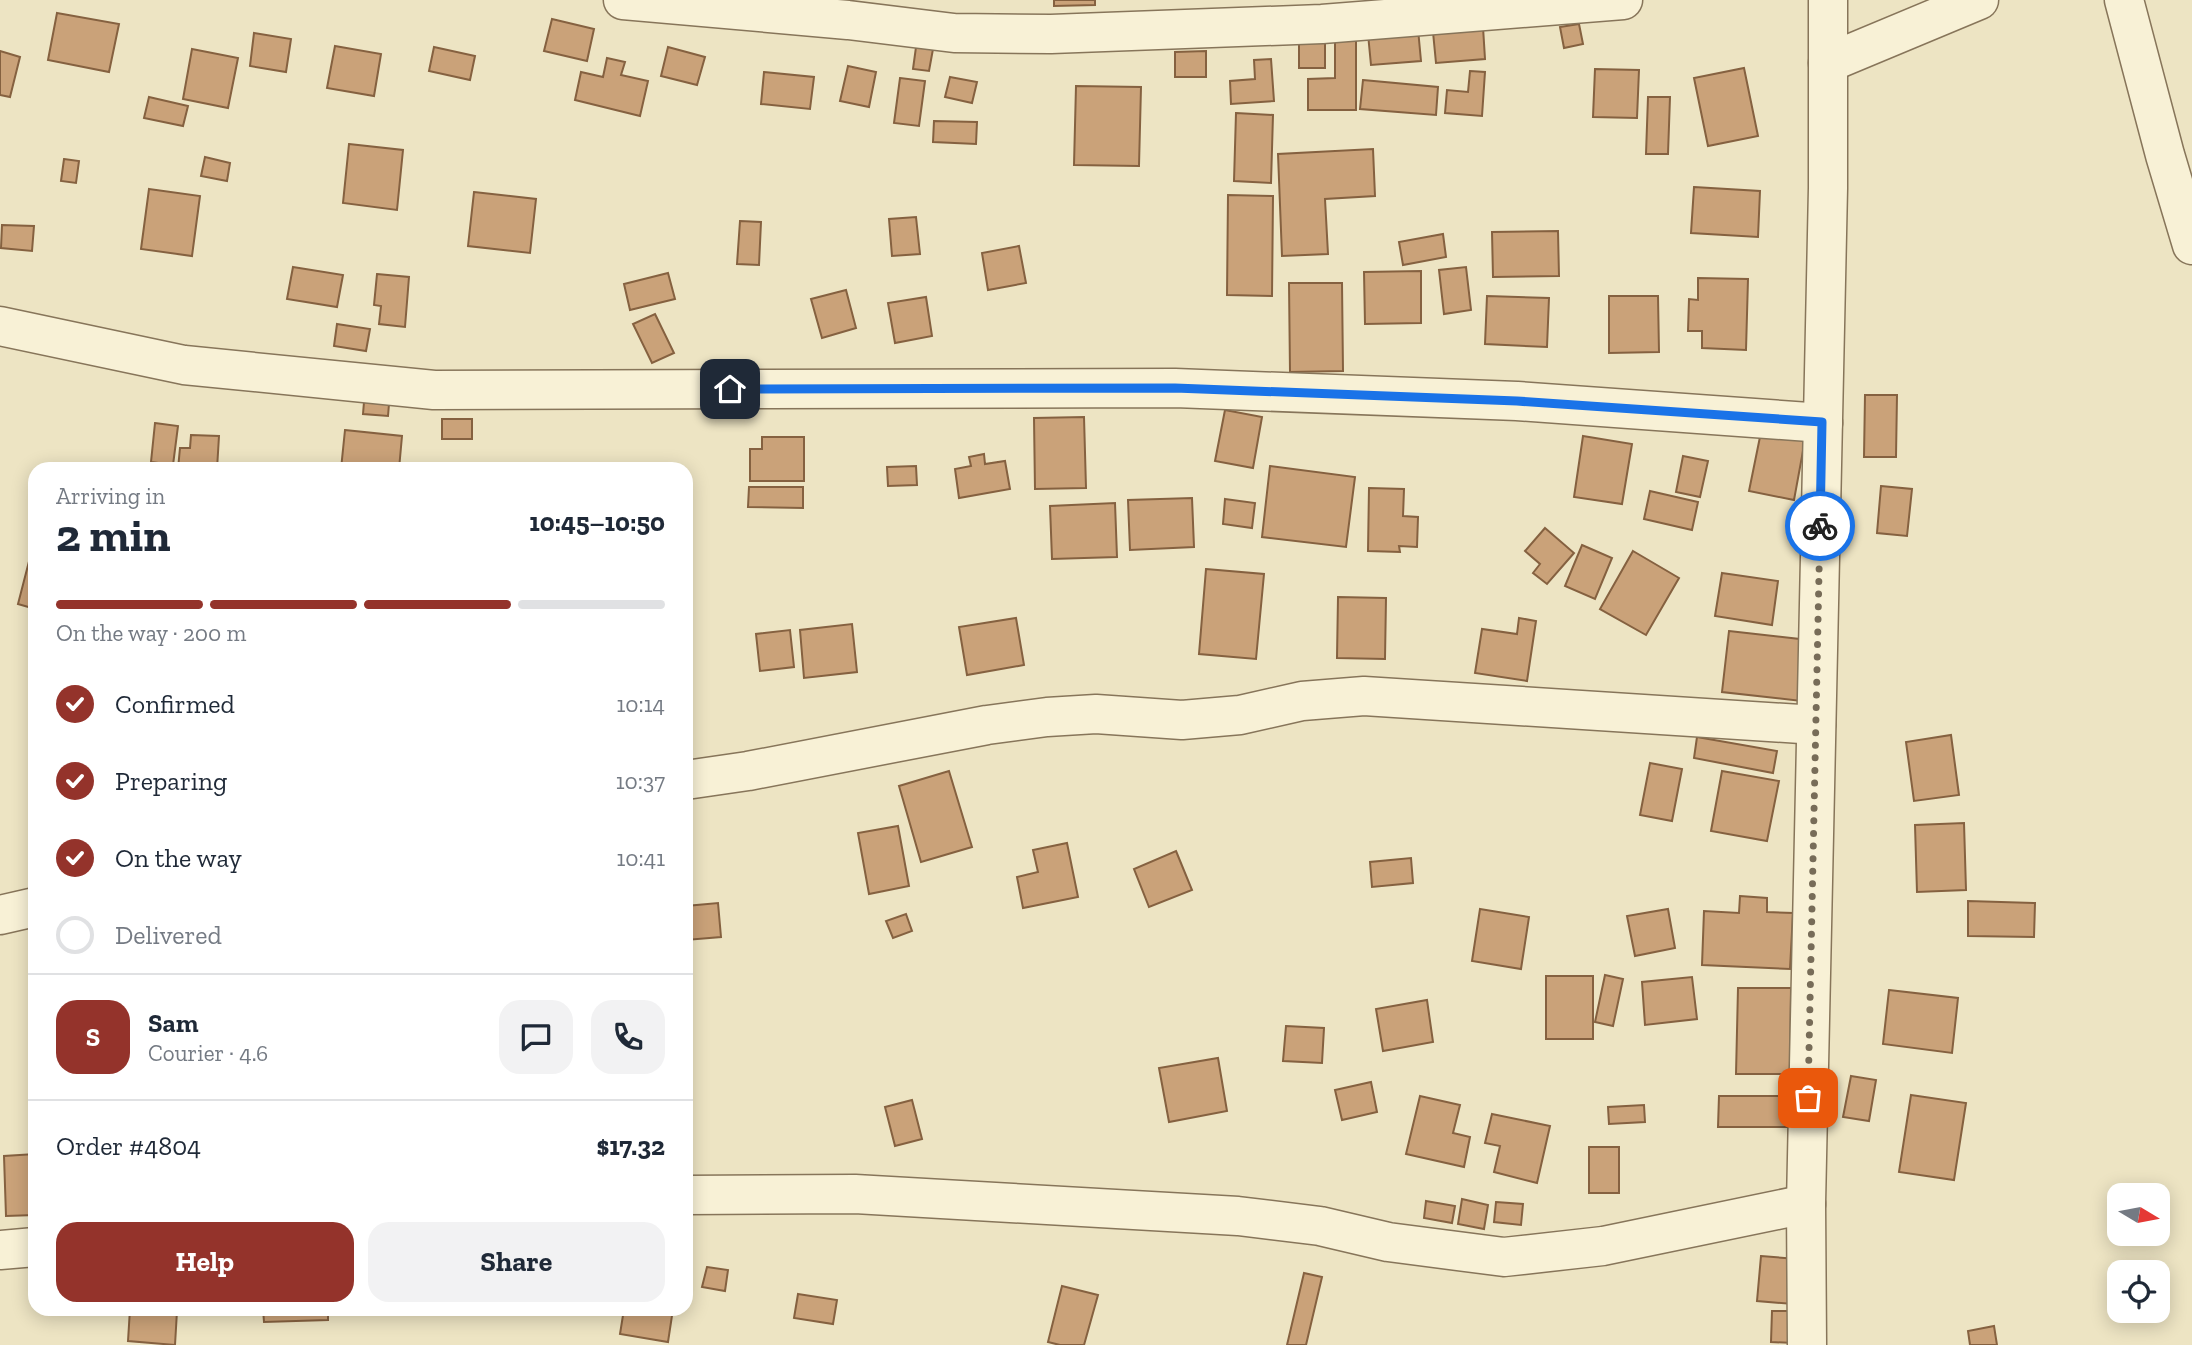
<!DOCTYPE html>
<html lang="en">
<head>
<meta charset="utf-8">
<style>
	body { margin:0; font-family:"Zilla Slab",serif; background:#f2f2f3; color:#1f2937; height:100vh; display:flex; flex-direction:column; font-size:26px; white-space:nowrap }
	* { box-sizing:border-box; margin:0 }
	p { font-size:23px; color:#747a83 }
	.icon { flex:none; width:38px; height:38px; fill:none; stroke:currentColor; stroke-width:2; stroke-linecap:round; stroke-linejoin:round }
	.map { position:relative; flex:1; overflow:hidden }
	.details { position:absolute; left:28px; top:462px; width:665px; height:854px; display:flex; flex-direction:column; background:#fff; border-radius:21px; box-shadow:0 4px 18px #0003 }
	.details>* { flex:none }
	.needle { width:46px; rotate:100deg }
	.controls { position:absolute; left:2107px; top:1183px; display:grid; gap:14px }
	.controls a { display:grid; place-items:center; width:63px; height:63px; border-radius:14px; background:#fff; box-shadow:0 4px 18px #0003; font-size:35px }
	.pin { position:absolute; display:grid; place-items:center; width:60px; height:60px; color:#fff; margin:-30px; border-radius:14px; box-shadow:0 4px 10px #0006 }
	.courier { position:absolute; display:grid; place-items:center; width:70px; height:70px; margin:-35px; border:5px solid #1a73e8; border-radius:50%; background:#fff; color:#222; box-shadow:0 2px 9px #0007 }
	.summary em { font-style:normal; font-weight:800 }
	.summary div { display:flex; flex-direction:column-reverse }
	.summary { display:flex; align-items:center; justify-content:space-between; height:119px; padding:0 28px }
	h1 { font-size:46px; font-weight:800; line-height:52px }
	.bar { display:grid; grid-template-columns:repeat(4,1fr); gap:10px 7px; align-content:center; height:84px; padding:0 28px }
	.bar i { height:9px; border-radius:5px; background:#e0e1e3 }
	.bar .on { background:#94332b }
	.bar p { grid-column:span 4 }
	.line { display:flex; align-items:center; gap:18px; padding:0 28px; border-top:2px solid #e0e1e3 }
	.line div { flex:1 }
	.round { display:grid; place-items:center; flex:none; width:74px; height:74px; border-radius:21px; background:#f2f2f3 }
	ol { padding:0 28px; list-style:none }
	li { display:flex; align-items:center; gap:21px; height:77px }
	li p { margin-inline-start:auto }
	li .icon { padding:7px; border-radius:50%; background:#94332b; color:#fff; stroke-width:4 }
	li:last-child { color:#747a83 }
	li i { width:38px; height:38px; border:4px solid #e0e1e3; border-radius:50% }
	.button { display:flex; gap:14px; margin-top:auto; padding:14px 28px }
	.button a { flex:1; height:80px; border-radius:21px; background:#94332b; color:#fff; font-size:28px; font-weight:800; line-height:80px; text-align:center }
	.button a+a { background:#f2f2f3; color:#1f2937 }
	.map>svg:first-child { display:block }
</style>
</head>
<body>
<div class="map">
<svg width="2192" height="1345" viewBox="0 0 2192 1345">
	<rect width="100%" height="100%" fill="#ede4c3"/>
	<g fill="#caa279" stroke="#856140" stroke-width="2">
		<path d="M1054,0H1095V5L1054,6Z"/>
		<path d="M57,13L119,24L109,72L48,60Z"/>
		<path d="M552,19L594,29L587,61L544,51Z"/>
		<path d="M1579,24L1583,44L1564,48L1560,27Z"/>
		<path d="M1483,27L1485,59L1436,63L1433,32Z"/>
		<path d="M1418,29L1421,61L1371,65L1368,34Z"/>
		<path d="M254,33L291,39L286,72L250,66Z"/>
		<path d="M1335,36H1356V110H1308V79L1335,78Z"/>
		<rect x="1299" y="41" width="26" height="27"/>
		<path d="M335,46L381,54L374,96L327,88Z"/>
		<path d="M434,47L475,56L470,80L429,71Z"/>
		<path d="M668,47L705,57L697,85L661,76Z"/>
		<path d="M916,47L933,49L929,71L913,69Z"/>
		<path d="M192,49L238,58L228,108L183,99Z"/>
		<path d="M0,51L20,57L10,97L0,95Z"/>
		<path d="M1206,51V77H1175V52Z"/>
		<path d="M607,58L625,62L621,75L648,81L640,116L575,100L581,72L603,77Z"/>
		<path d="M1271,59L1274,101L1231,104L1230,81L1255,79L1254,60Z"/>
		<path d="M848,66L876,72L869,107L840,101Z"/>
		<path d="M1744,68L1758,136L1708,146L1694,78Z"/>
		<path d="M1595,69L1639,70L1637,118L1593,117Z"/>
		<path d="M1470,71L1485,72L1482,116L1445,113L1447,90L1468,92Z"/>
		<path d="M764,72L814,77L810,109L761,104Z"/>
		<path d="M950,77L977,82L972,103L945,97Z"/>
		<path d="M900,78L925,81L919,126L894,123Z"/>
		<path d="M1363,80L1438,87L1436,115L1360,109Z"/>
		<path d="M1076,86L1141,87L1139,166L1074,165Z"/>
		<path d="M149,97L188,106L183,126L144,118Z"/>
		<path d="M1648,97H1670L1668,154H1646Z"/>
		<path d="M1236,113L1273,115L1271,183L1234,181Z"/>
		<path d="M934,121L977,122L976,144L933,142Z"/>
		<path d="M349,144L403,150L397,210L343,203Z"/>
		<path d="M1373,149L1375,196L1325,199L1328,254L1282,256L1278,154Z"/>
		<path d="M205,157L230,163L227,181L201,176Z"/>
		<path d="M64,159L79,161L76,183L61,181Z"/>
		<path d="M1694,187L1760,191L1758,237L1691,233Z"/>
		<path d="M149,189L200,196L192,256L141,249Z"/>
		<path d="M474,192L536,199L530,253L468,246Z"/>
		<path d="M1228,195L1273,196L1272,296L1227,295Z"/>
		<path d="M916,217L920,254L892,256L889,219Z"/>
		<path d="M740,221L761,222L759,265L737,264Z"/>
		<path d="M2,225L34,226L32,251L1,248Z"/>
		<path d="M1558,231L1559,276L1493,277L1492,232Z"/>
		<path d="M1443,234L1446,257L1403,265L1399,242Z"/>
		<path d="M1019,246L1026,283L988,290L982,253Z"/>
		<path d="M293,267L343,275L337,307L287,299Z"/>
		<path d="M1466,267L1471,310L1444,314L1439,270Z"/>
		<path d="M1421,271V323L1365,324L1364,272Z"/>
		<path d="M668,273L675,299L630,310L624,284Z"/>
		<path d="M377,274L409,277L405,327L379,324L381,306L374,305Z"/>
		<path d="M1698,278L1748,279L1746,350L1702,348V331H1688L1689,299L1698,300Z"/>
		<path d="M1289,283H1342L1343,371L1290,372Z"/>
		<path d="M846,290L856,328L822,338L811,299Z"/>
		<path d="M1487,296L1549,298L1547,347L1485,344Z"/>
		<path d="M1609,296H1658L1659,352L1609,353Z"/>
		<path d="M926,297L932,336L895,343L888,303Z"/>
		<path d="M655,314L674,353L652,363L633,324Z"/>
		<path d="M337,324L370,329L366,351L334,346Z"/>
		<path d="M365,390L390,392L388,416L363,414Z"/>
		<path d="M1865,395H1897L1896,457H1864Z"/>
		<path d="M1225,410L1262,417L1253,468L1215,461Z"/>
		<path d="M1084,417L1086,488L1035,489L1034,418Z"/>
		<rect x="442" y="419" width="30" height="20"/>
		<path d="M155,423L178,426L173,465L151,462Z"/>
		<path d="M345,430L402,436L399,469H341Z"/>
		<path d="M1761,432L1805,440L1794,500L1749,491Z"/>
		<path d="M191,435L219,436L217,469H178L180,448H190Z"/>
		<path d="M1583,436L1632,444L1622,504L1574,497Z"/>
		<path d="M762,437H804V481H750V449H762Z"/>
		<path d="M984,454L985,464L1005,461L1010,489L959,498L955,469L971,466L969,457Z"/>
		<path d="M1683,456L1708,461L1700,497L1676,492Z"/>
		<path d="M916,466L917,485L888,486L887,467Z"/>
		<path d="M1270,466L1355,477L1346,547L1262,537Z"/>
		<path d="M1881,486L1912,489L1907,536L1877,533Z"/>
		<path d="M749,487H803V508L748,507Z"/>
		<path d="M1369,488L1404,489L1403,516L1418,517L1417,547L1399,546L1400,552L1368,551Z"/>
		<path d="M1650,491L1698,502L1692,530L1644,519Z"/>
		<path d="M1192,498L1194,547L1130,550L1128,500Z"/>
		<path d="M1225,499L1255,503L1252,528L1223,524Z"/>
		<path d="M1115,503L1117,557L1052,559L1050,506Z"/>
		<path d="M1545,528L1574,553L1547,584L1533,573L1540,564L1525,551Z"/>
		<path d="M35,538V609L18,604Z"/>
		<path d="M1582,545L1612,558L1595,599L1565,586Z"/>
		<path d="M1633,551L1679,578L1646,635L1600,609Z"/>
		<path d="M1206,569L1264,574L1256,659L1199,654Z"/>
		<path d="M1722,573L1778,581L1772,625L1715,616Z"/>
		<path d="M1338,597L1386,598L1385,659L1337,658Z"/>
		<path d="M1016,618L1024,665L967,675L959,627Z"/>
		<path d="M1519,618L1536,621L1527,681L1475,673L1482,629L1517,634Z"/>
		<path d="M852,624L857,672L804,678L800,630Z"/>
		<path d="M790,630L794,667L760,671L756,634Z"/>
		<path d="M1729,631L1817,641L1810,702L1722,692Z"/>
		<path d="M1951,735L1959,795L1914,801L1906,742Z"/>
		<path d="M1697,737L1777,751L1773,773L1694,758Z"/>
		<path d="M1650,763L1682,769L1672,821L1640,815Z"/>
		<path d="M949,771L972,847L921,862L899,786Z"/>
		<path d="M1722,771L1779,781L1767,841L1711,831Z"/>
		<path d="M1964,823L1966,890L1917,892L1915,825Z"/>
		<path d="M898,826L909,886L869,894L858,833Z"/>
		<path d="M1067,843L1078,897L1023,908L1017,877L1038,872L1033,850Z"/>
		<path d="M1176,851L1192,890L1149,907L1134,869Z"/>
		<path d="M1411,858L1413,883L1372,887L1370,862Z"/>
		<path d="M1740,896L1767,898V912L1793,913L1790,969L1702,965L1704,911L1739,913Z"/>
		<path d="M1968,901L2035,903L2034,937L1968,936Z"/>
		<path d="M718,903L721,937L686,940V906Z"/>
		<path d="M1480,909L1529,917L1521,969L1472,961Z"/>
		<path d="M1668,909L1675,948L1635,956L1627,916Z"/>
		<path d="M906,914L912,931L893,938L886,921Z"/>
		<path d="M1605,975L1623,979L1613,1026L1595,1022Z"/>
		<rect x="1546" y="976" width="47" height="63"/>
		<path d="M1692,977L1697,1019L1645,1025L1642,982Z"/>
		<path d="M1738,988H1791L1790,1074H1736Z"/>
		<path d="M1889,990L1958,998L1952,1053L1883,1044Z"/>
		<path d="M1427,1000L1433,1042L1383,1051L1376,1009Z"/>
		<path d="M1286,1026L1324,1028L1322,1063L1283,1061Z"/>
		<path d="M1218,1058L1227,1111L1169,1122L1159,1068Z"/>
		<path d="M1851,1076L1876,1080L1869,1121L1843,1117Z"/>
		<path d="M1371,1082L1377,1112L1342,1120L1335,1090Z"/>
		<path d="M1911,1095L1966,1103L1954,1180L1899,1172Z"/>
		<path d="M1420,1096L1460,1105L1453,1133L1470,1137L1464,1167L1406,1154Z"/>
		<path d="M1719,1096H1791V1127H1718Z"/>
		<path d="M912,1100L922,1139L895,1146L885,1107Z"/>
		<path d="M1644,1105L1645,1122L1609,1124L1608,1107Z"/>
		<path d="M1492,1114L1550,1126L1537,1183L1494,1172L1500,1146L1485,1143Z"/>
		<rect x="1589" y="1147" width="30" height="46"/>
		<path d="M35,1154V1215L6,1216L4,1156Z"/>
		<path d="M1462,1199L1488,1205L1484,1229L1458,1224Z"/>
		<path d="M1426,1201L1455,1206L1452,1223L1424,1218Z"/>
		<path d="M1496,1202L1523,1204L1521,1225L1494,1222Z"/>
		<path d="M1761,1256L1797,1259L1793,1304L1757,1301Z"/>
		<path d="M707,1267L728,1270L725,1291L702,1287Z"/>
		<path d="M1304,1273L1322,1277L1306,1345H1287Z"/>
		<path d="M1062,1286L1098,1295L1084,1345H1060L1048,1342Z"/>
		<path d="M798,1294L837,1300L833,1324L794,1318Z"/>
		<path d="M130,1309L177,1311L175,1345L128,1341Z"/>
		<path d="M263,1309H328V1320L264,1322Z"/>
		<path d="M624,1309H673L668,1342L620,1334Z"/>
		<path d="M1772,1311H1795L1794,1343L1771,1342Z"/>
		<path d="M1994,1326L1997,1345H1970L1968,1331Z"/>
	</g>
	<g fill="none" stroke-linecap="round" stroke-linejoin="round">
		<defs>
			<g id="minor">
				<path d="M623,0L848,20L954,33L1051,34L1322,24L1623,0"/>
				<path d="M2124,0L2165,155L2192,245"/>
				<path d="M1828,63L1979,0"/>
				<path d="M0,326L184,365L434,390L1175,388L1517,401L1823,423"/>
				<path d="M686,780L748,771L987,725L1047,717L1096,714L1182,720L1240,715L1302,701L1364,696L1816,725"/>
				<path d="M0,915L35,907"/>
				<path d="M686,1195L855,1194L1238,1216L1320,1226L1388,1242L1504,1257L1603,1246L1806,1204"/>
				<path d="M0,1250L35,1247"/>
				<path d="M1807,1345L1806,1204L1828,188V0"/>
			</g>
		</defs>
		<use href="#minor" stroke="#87755a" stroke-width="41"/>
		<use href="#minor" stroke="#f8f1d6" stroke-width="38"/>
	</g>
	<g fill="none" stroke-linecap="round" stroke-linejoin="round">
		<path stroke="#776c58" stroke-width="7" stroke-dasharray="0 12.6" d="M1808,1098L1820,526"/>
		<path stroke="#1a73e8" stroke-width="9" d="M730,389L1175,388L1517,401L1822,422L1820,526"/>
	</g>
</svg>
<div class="controls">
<a><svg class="needle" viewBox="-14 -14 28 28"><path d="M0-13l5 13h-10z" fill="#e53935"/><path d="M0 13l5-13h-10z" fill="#747a83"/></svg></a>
<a><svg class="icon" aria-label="locate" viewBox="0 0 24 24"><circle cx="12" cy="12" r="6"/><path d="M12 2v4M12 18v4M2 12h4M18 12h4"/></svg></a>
</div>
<div class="pin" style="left:1808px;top:1098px;background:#ea580c"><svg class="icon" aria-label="bag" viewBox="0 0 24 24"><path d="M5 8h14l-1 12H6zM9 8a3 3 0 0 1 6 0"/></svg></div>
<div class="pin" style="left:730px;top:389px;background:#1f2937"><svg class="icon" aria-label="home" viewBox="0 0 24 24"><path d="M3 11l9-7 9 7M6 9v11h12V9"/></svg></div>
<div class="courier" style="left:1820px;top:526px"><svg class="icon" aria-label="bike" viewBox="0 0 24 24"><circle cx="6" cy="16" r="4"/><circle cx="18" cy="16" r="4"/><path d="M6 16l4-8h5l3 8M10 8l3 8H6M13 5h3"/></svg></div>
<section class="details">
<div class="summary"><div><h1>2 min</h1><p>Arriving in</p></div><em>10:45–10:50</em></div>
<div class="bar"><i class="on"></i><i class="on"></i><i class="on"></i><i></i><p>On the way · 200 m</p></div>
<ol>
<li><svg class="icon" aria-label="check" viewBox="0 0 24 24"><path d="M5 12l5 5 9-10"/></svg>Confirmed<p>10:14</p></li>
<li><svg class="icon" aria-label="check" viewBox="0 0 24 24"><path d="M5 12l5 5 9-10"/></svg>Preparing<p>10:37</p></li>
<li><svg class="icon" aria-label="check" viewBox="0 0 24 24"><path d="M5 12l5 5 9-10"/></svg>On the way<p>10:41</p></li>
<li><i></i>Delivered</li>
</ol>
<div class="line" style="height:126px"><b class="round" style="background:#94332b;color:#fff">S</b><div><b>Sam</b><p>Courier · 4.6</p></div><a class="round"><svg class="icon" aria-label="chat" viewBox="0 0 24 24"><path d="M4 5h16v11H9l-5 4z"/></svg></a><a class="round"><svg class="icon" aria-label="phone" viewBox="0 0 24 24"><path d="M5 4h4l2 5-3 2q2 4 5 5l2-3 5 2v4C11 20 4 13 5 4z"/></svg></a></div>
<div class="line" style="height:91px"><div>Order #4804</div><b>$17.32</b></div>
<div class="button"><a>Help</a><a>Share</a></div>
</section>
</div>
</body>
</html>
